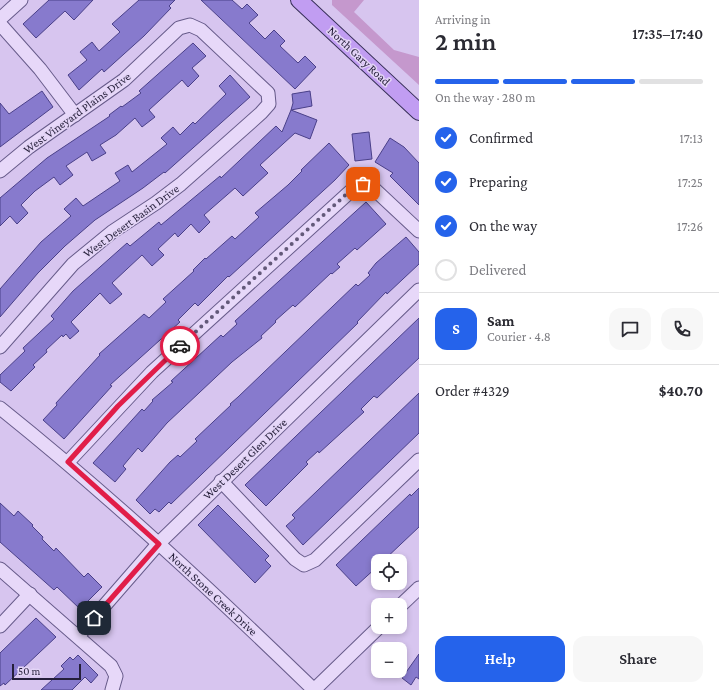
<!DOCTYPE html>
<html lang="en">
<head>
<meta charset="utf-8">
<style>
	body { margin:0; font-family:"Crimson Pro",serif; background:#f7f7f7; color:#2b2b33; height:100vh; display:flex; flex-direction:column; font-size:15px; white-space:nowrap }
	* { box-sizing:border-box; margin:0 }
	p { font-size:13px; color:#7c7c81 }
	.icon { flex:none; width:22px; height:22px; fill:none; stroke:currentColor; stroke-width:2; stroke-linecap:round; stroke-linejoin:round }
	.map { position:relative; flex:1; overflow:hidden }
	.side { display:flex; flex-direction:column; background:#fff; width:300px }
	.side>* { flex:none }
	.fabs { position:absolute; left:371px; top:554px; display:grid; gap:8px }
	.fabs a { display:grid; place-items:center; width:36px; height:36px; border-radius:8px; background:#fff; box-shadow:0 2px 6px #0003; font-size:20px }
	.scale { position:absolute; left:12px; bottom:10px; width:69px; box-sizing:border-box; padding-left:4px; border:2px solid #251f3a; border-top:0; font-size:11px; line-height:14px; white-space:nowrap; color:#251f3a; -webkit-text-stroke:3px #e3d4f6; paint-order:stroke }
	.pin { position:absolute; display:grid; place-items:center; width:34px; height:34px; color:#fff; margin:-17px; border-radius:8px; box-shadow:0 2px 6px #0006 }
	.courier { position:absolute; display:grid; place-items:center; width:40px; height:40px; margin:-20px; border:3px solid #e11d48; border-radius:50%; background:#fff; color:#222; box-shadow:0 1px 5px #0007 }
	.overview em { font-style:normal; font-weight:600 }
	.overview div { display:flex; flex-direction:column-reverse }
	.overview { display:flex; align-items:center; justify-content:space-between; height:68px; padding:0 16px }
	h1 { font-size:26px; font-weight:600; line-height:30px }
	.bar { display:grid; grid-template-columns:repeat(4,1fr); gap:6px 4px; align-content:center; height:48px; padding:0 16px }
	.bar i { height:5px; border-radius:3px; background:#e1e1e2 }
	.bar .on { background:#2563eb }
	.bar p { grid-column:span 4 }
	.line { display:flex; align-items:center; gap:10px; padding:0 16px; border-top:1px solid #e1e1e2 }
	.line div { flex:1 }
	.round { display:grid; place-items:center; flex:none; width:42px; height:42px; border-radius:12px; background:#f7f7f7 }
	ol { padding:0 16px; list-style:none }
	li { display:flex; align-items:center; gap:12px; height:44px }
	li p { margin-inline-start:auto }
	li .icon { padding:4px; border-radius:50%; background:#2563eb; color:#fff; stroke-width:4 }
	li:last-child { color:#7c7c81 }
	li i { width:22px; height:22px; border:2px solid #e1e1e2; border-radius:50% }
	.button { display:flex; gap:8px; margin-top:auto; padding:8px 16px }
	.button a { flex:1; height:46px; border-radius:12px; background:#2563eb; color:#fff; font-size:16px; font-weight:600; line-height:46px; text-align:center }
	.button a+a { background:#f7f7f7; color:#2b2b33 }
	main { display:flex; flex:1; min-height:0 }
	.map>svg:first-child { display:block }
</style>
</head>
<body>
<main>
<div class="map">
<svg width="419" height="690" viewBox="0 0 419 690">
	<rect width="100%" height="100%" fill="#d7c5ef"/>
	<path fill="#c598cd" d="M332,0H364L354,12L394,50L419,57V85L332,5Z"/>
	<g fill="#877acd" stroke="#4a4089">
		<path d="M49,0H93L74,20L65,11L36,38L23,24Z"/>
		<path d="M139,0H175L169,6L171,8L144,36L104,72L102,69L79,90L68,75L87,60L80,52L92,42L99,51L120,32L112,24Z"/>
		<path d="M201,0H232L242,9L247,4L258,15L249,23L265,39L274,30L285,41L280,46L298,63L305,56L316,67L295,89Z"/>
		<path d="M193,43L206,56L192,68L199,76L188,87L182,80L149,110L155,117L142,127L135,118L116,135L100,145L106,153L92,161L87,152L66,166L73,175L60,185L54,177L35,191L21,205L28,213L17,224L10,216L0,226V198L47,158L110,116L109,115L121,106L122,107L141,93L139,91Z"/>
		<path d="M230,75L250,97L165,173L164,172L143,188L95,220L65,246L38,273L0,317V289L41,242L71,216L64,209L76,198L83,206L120,181L115,173L128,165L132,172L167,144L161,138L173,127L180,135L193,122L195,124L226,94L219,86Z"/>
		<path d="M42,91L53,107L0,147V103L9,114Z"/>
		<path d="M310,91L312,106L291,110L293,103L292,94Z"/>
		<path d="M291,110L317,120L310,139L295,133L260,165L268,173L243,196L235,188L204,215L210,222L199,233L191,224L178,237L175,233L158,249L164,255L152,266L142,255L112,283L122,294L110,304L100,293L71,322L79,331L70,339L66,334L63,337L62,335L46,350L47,352L33,365L35,367L11,391L0,382V375L25,351L23,348L54,319L51,316L73,291L127,243L130,246L159,222L161,225L220,176L221,178L276,126L282,132Z"/>
		<path d="M369,132L372,159L355,161L352,134Z"/>
		<path d="M390,138L404,147L419,163V205L390,176L393,173L375,162Z"/>
		<path d="M329,143L349,165L335,180L229,277L228,276L198,306L195,303L178,320L180,322L110,385L112,386L64,439L43,420L57,405L56,403L100,355L99,354L144,314L149,318L166,302L163,299L194,271L193,270L205,258L206,259L232,236L235,239L259,217L255,213L288,185L302,171L301,170Z"/>
		<path d="M366,202L386,224L357,250L355,248L337,264L340,267L332,274L331,273L295,307L293,305L275,321L276,322L261,336L262,338L232,362L167,423L142,452L138,448L123,466L126,469L115,482L93,463L142,409L144,411L153,401L152,400L173,382L171,381L221,335L223,337L237,324L235,321Z"/>
		<path d="M406,237L419,252V264L387,294L386,292L357,322L358,323L171,504L169,502L159,512L155,509L150,514L136,500L170,462L178,455L180,457L197,441L195,439L231,405L230,404L238,397L356,284L358,286L370,275L368,273L376,263Z"/>
		<path d="M419,318V358L377,398L374,396L361,409L364,412L319,453L318,451L306,462L308,464L266,506L245,485Z"/>
		<path d="M419,393V433L303,545L286,526L295,518L292,515Z"/>
		<path d="M419,488V527L383,561H378V566L356,586L336,565L410,494L411,496Z"/>
		<path d="M0,503L14,516L18,511L33,525L32,526L43,537L42,539L54,551L56,548L84,577L88,573L102,587L80,609L57,587L54,590L0,542Z"/>
		<path d="M218,505L269,556L265,560L271,566L255,583L198,525Z"/>
		<path d="M36,618L56,637L5,685L4,683L0,686V653Z"/>
		<path d="M419,654V679L416,677L411,685L402,678Z"/>
		<path d="M78,655L98,675L91,683L85,677L72,690H41L64,669L61,666L70,657L73,660Z"/>
	</g>
	<g fill="none" stroke-linecap="round" stroke-linejoin="round">
		<defs>
			<g id="minor">
				<path d="M0,19L21,0"/>
				<path d="M0,24L40,69L75,115"/>
				<path d="M0,171L29,147L124,80L179,28L190,25L201,30L268,93L269,104L261,113L181,184L156,203L112,232L73,264L0,347"/>
				<path d="M0,408C110,496 213,592 314,690"/>
				<path d="M68,462L152,372L353,189L363,184L372,187L419,231"/>
				<path d="M221,481L295,559L304,565L315,560L419,460"/>
				<path d="M0,569L111,666L116,676L112,690"/>
				<path d="M400,606L419,588"/>
				<path d="M0,626L30,594"/>
				<path d="M78,636L159,543L419,290"/>
				<path d="M314,690L379,627"/>
			</g>
			<path id="major" d="M299,0L419,112"/>
		</defs>
		<use href="#minor" stroke="#675b8a" stroke-width="15"/>
		<use href="#major" stroke="#372f58" stroke-width="18"/>
		<use href="#minor" stroke="#e7d8f9" stroke-width="13"/>
		<use href="#major" stroke="#c19df2" stroke-width="16"/>
	</g>
	<g fill="none" stroke-linecap="round" stroke-linejoin="round">
		<path stroke="#635979" stroke-width="4" stroke-dasharray="0 7.2" d="M180,346L352,189L363,184"/>
		<path stroke="#e11d48" stroke-width="5" d="M94,618L159,544L68,462L118,406L180,346"/>
	</g>
	<g text-anchor="middle" stroke-width="3" stroke-linejoin="round" paint-order="stroke">
		<g font-size="12" fill="#251f3a" stroke="#e3d4f6">
			<text transform="translate(359 56) rotate(43)" y="4">North Gary Road</text>
			<text transform="translate(77 113) rotate(-36)" y="4">West Vineyard Plains Drive</text>
			<text transform="translate(131 221) rotate(-36)" y="4">West Desert Basin Drive</text>
			<text transform="translate(245 459) rotate(-44)" y="4">West Desert Glen Drive</text>
			<text transform="translate(213 594) rotate(43)" y="4">North Stone Creek Drive</text>
		</g>
	</g>
</svg>
<div class="fabs">
<a><svg class="icon" aria-label="locate" viewBox="0 0 24 24"><circle cx="12" cy="12" r="6"/><path d="M12 2v4M12 18v4M2 12h4M18 12h4"/></svg></a>
<a>+</a>
<a>−</a>
</div>
<div class="scale">50 m</div>
<div class="pin" style="left:363px;top:184px;background:#ea580c"><svg class="icon" aria-label="bag" viewBox="0 0 24 24"><path d="M5 8h14l-1 12H6zM9 8a3 3 0 0 1 6 0"/></svg></div>
<div class="pin" style="left:94px;top:618px;background:#1f2937"><svg class="icon" aria-label="home" viewBox="0 0 24 24"><path d="M3 11l9-7 9 7M6 9v11h12V9"/></svg></div>
<div class="courier" style="left:180px;top:346px"><svg class="icon" aria-label="car" viewBox="0 0 24 24"><path d="M5 17H2v-5l4-1 3-4h7l3 4 3 1v5h-3M9 17h6M6 11h13"/><circle cx="7" cy="17" r="2"/><circle cx="17" cy="17" r="2"/></svg></div>
</div>
<section class="side">
<div class="overview"><div><h1>2 min</h1><p>Arriving in</p></div><em>17:35–17:40</em></div>
<div class="bar"><i class="on"></i><i class="on"></i><i class="on"></i><i></i><p>On the way · 280 m</p></div>
<ol>
<li><svg class="icon" aria-label="check" viewBox="0 0 24 24"><path d="M5 12l5 5 9-10"/></svg>Confirmed<p>17:13</p></li>
<li><svg class="icon" aria-label="check" viewBox="0 0 24 24"><path d="M5 12l5 5 9-10"/></svg>Preparing<p>17:25</p></li>
<li><svg class="icon" aria-label="check" viewBox="0 0 24 24"><path d="M5 12l5 5 9-10"/></svg>On the way<p>17:26</p></li>
<li><i></i>Delivered</li>
</ol>
<div class="line" style="height:72px"><b class="round" style="background:#2563eb;color:#fff">S</b><div><b>Sam</b><p>Courier · 4.8</p></div><a class="round"><svg class="icon" aria-label="chat" viewBox="0 0 24 24"><path d="M4 5h16v11H9l-5 4z"/></svg></a><a class="round"><svg class="icon" aria-label="phone" viewBox="0 0 24 24"><path d="M5 4h4l2 5-3 2q2 4 5 5l2-3 5 2v4C11 20 4 13 5 4z"/></svg></a></div>
<div class="line" style="height:52px"><div>Order #4329</div><b>$40.70</b></div>
<div class="button"><a>Help</a><a>Share</a></div>
</section>
</main>
</body>
</html>
